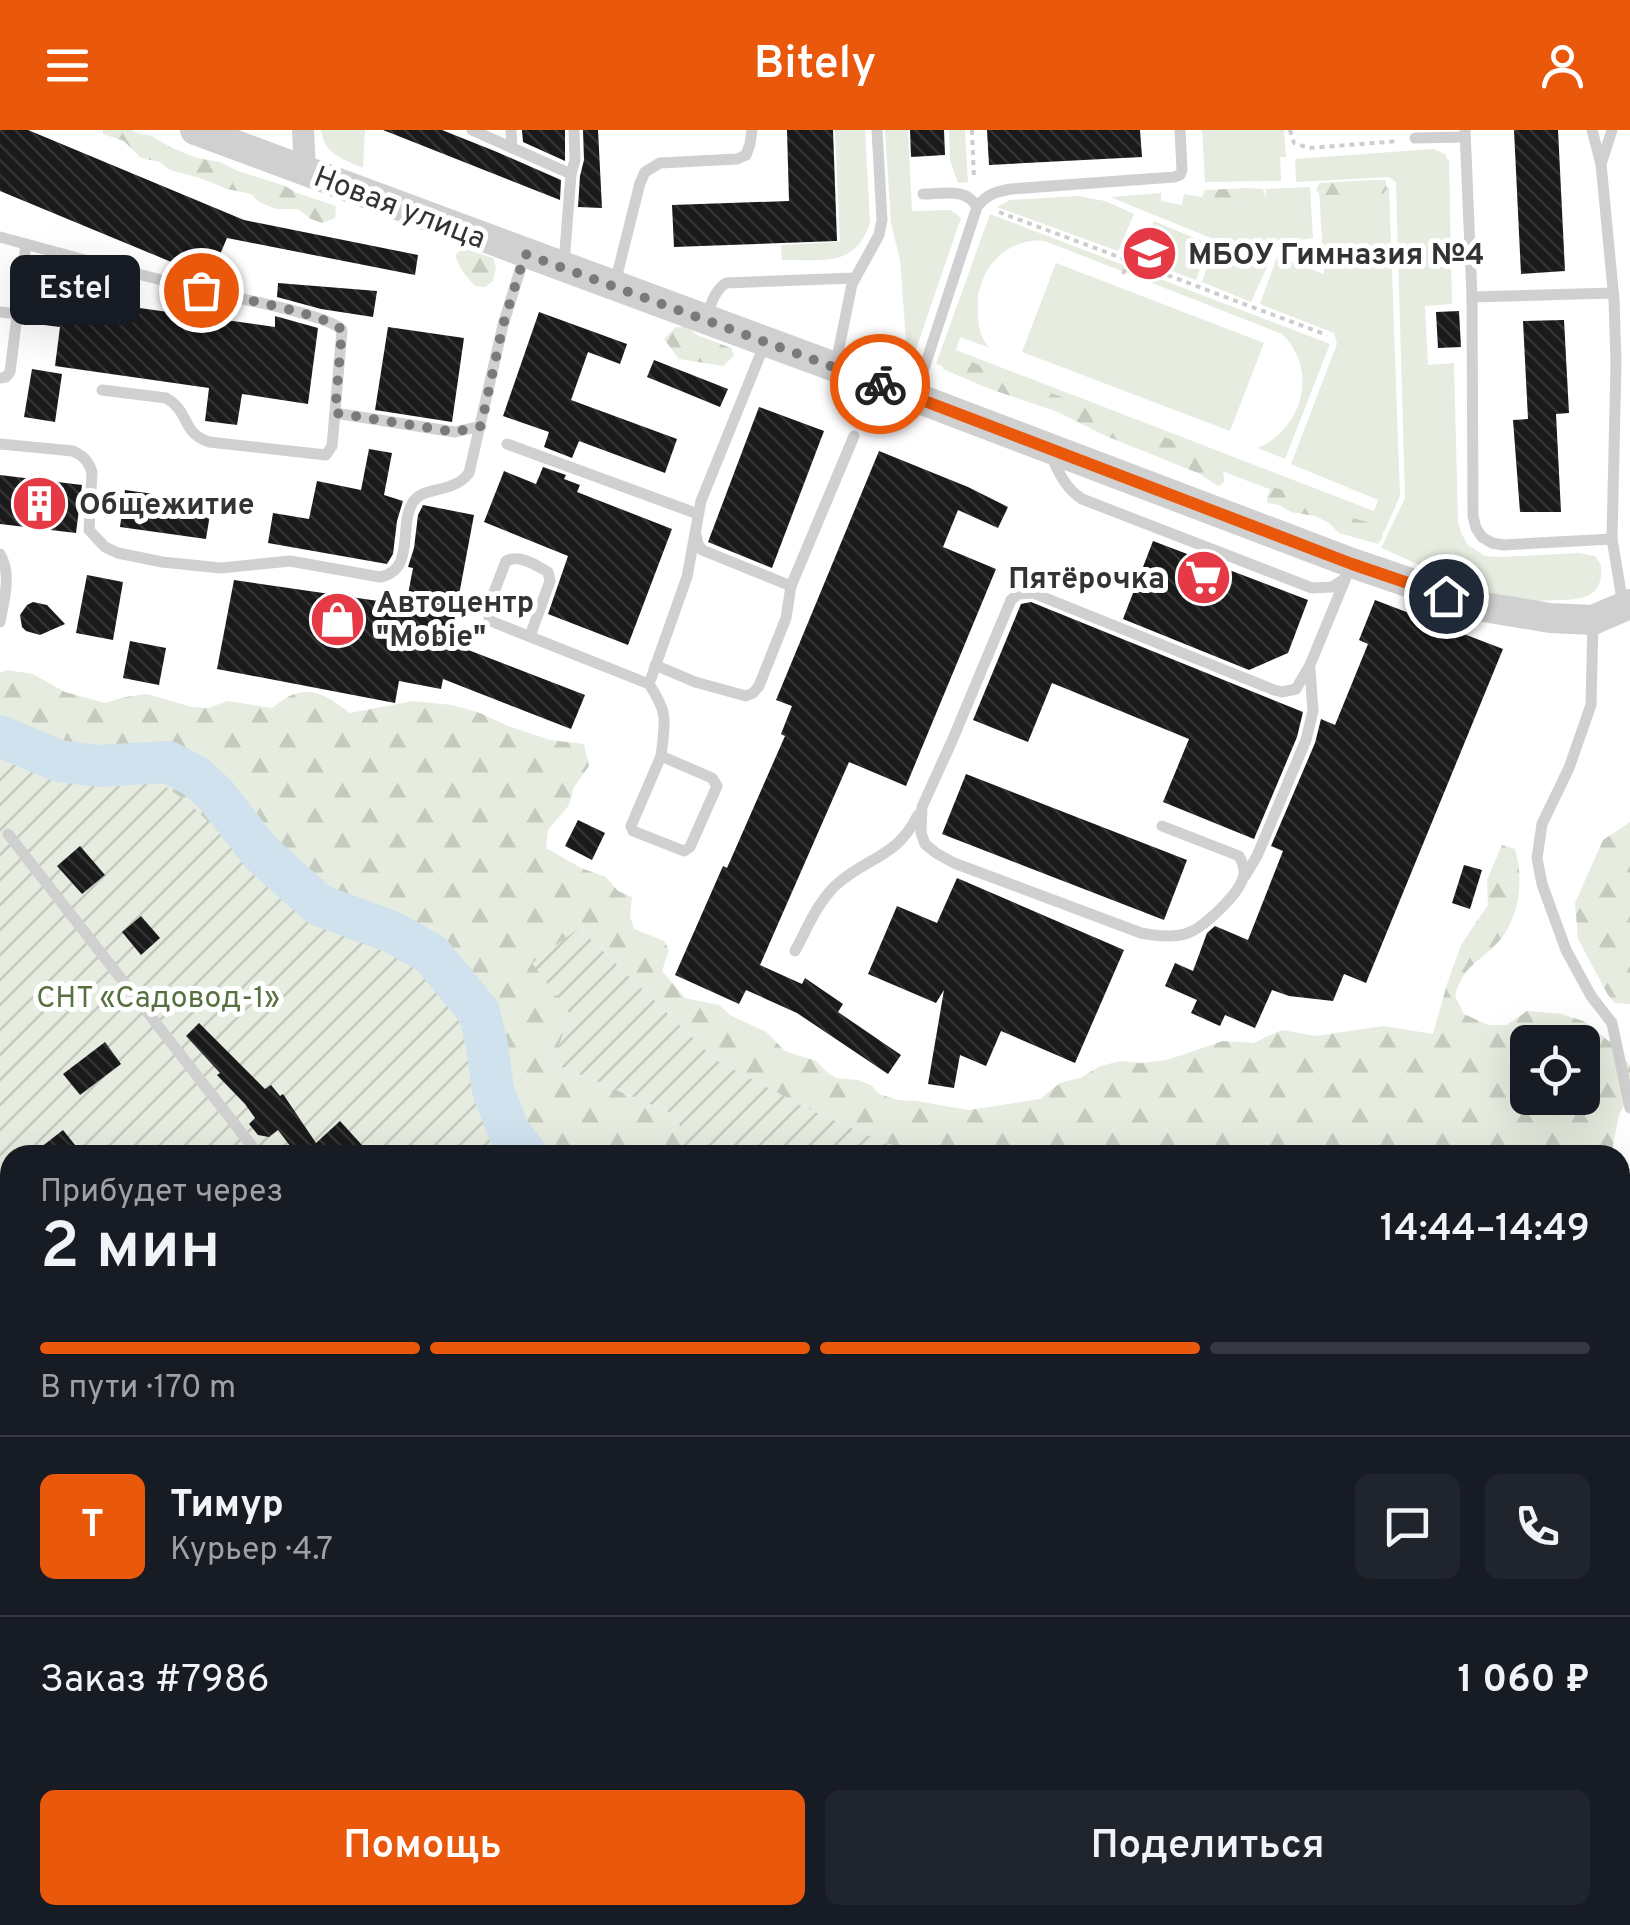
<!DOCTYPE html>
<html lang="ru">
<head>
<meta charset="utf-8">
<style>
	body { margin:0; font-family:Overpass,sans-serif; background:#20242c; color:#f1f3f6; height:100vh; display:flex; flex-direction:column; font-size:38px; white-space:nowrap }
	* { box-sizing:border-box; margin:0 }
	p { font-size:32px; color:#9ea1a6 }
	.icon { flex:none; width:55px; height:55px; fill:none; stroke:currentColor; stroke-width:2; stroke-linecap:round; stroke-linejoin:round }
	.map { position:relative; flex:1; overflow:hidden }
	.side { position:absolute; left:0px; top:1015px; width:1630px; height:780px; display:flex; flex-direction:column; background:#171b24; border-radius:30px 30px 0 0; box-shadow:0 10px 40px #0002 }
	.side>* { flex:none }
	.controls { position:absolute; left:1510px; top:895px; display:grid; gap:20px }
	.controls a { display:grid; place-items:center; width:90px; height:90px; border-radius:15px; background:#171b24; box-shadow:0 10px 40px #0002; font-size:50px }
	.pin { position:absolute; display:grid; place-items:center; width:85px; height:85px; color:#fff; margin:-42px; border:5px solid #fff; border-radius:50%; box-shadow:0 2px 10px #0007 }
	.courier { position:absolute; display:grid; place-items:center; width:100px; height:100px; margin:-50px; border:8px solid #ea580c; border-radius:50%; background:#fff; color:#222; box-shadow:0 2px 12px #0007 }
	.bubble { position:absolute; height:70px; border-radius:15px; background:#171b24; box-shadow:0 10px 40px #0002; font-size:32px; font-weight:600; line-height:70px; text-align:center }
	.summary em { font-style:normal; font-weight:600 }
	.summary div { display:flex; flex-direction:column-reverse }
	.summary { display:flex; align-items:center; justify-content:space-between; height:170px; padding:0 40px }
	h1 { font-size:65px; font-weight:600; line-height:75px }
	.bar { display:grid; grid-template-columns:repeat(4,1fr); gap:15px 10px; align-content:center; height:120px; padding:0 40px }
	.bar i { height:12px; border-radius:8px; background:#363941 }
	.bar .selected { background:#ea580c }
	.bar p { grid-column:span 4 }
	.line { display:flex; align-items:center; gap:25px; padding:0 40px; border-top:2px solid #363941 }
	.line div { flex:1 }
	.round { display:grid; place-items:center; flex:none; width:105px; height:105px; border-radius:15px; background:#20242c }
	.primary-button { display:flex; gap:20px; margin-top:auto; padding:20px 40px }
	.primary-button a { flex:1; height:115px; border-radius:15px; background:#ea580c; color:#fff; font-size:40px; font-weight:600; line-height:115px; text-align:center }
	.primary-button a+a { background:#20242c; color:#f1f3f6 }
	header { display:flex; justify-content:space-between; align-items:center; height:130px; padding:0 40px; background:#ea580c; color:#fff; font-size:45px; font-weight:600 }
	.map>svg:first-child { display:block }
</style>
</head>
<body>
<header><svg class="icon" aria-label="menu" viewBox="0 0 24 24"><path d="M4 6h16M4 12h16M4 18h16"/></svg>Bitely<svg class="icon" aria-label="person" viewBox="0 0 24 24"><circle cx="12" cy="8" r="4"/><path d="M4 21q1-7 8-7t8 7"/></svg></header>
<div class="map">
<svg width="1630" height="1795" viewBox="0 0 1630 1795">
	<defs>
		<pattern id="forest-firs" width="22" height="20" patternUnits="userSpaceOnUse" patternTransform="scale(2.5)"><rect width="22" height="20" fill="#e6ecdf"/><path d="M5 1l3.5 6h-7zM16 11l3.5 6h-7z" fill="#c6cbc0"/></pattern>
		<pattern id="garden-furrows" width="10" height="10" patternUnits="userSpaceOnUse" patternTransform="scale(2.5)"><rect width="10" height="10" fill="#e6ecdf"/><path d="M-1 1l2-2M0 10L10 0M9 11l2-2" fill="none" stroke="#c6cbc0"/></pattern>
		<pattern id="building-back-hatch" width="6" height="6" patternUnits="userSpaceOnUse" patternTransform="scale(2.5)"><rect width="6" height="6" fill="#1a1a1a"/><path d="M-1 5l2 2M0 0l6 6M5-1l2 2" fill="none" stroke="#333"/></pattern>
	</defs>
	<rect width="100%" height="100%" fill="#fff"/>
	<g fill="#e6ecdf">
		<path d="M321,0H365L363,38C343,29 324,24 321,0Z"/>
		<path d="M835,0H865L870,92C856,139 821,129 782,130L781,115L840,112Z"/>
		<path d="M885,0H908L912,81L951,80L961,88L914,225L907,223L900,130L891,93Z"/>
		<path d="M949,0H965L968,52L958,53L950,30Z"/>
		<path d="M1202,0H1284L1286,27H1280L1281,51L1205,52Z"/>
		<path d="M1433,19L1445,24L1449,32L1452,174L1425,176L1428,235L1454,233L1458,391L1461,403L1468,415L1485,426L1499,427L1579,423L1595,426L1601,435C1603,464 1589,469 1562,470C1543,471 1525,472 1507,468C1463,458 1422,435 1381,418L1405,368L1396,52L1389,47L1296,52L1295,29Z"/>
		<path d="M1310,57L1313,108L1238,119L1110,67L1161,63V71L1182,75L1184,64L1202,67L1209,73L1224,72L1241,74L1266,68V59Z"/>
		<path d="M1389,57L1400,366L1384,402L936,234L990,84L1330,214L1285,329L1258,318C1303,298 1319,240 1282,204L1045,111C1015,107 987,129 980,158C977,166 978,174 978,182C978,196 980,208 990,218L960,207L956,220L1374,381L1378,370L1291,334L1337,214L1334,203L1260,174L1277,127L1324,144L1319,59Z"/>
		<path d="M1078,66L1105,71L1134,84L1118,121L997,77L1010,70Z"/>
		<path d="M1154,91L1209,114L1196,150L1140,129Z"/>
		<path d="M1214,117L1267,137L1251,172L1202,152Z"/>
		<path d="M1056,133L1264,213L1230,301L1022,222Z"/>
		<path d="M1630,1303V1585L1620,1573V1306Z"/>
		<path d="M1630,1673V1784L1625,1782L1620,1757V1677Z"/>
		<path d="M943,1785H1209L1214,1795H947Z"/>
		<path d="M1254,1785H1495L1496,1795H1260Z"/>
	</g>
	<g fill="url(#forest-firs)" fill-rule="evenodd">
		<path d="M103,0H131L137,3L152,6L172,18L197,28L220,32L238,41L285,56L297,63L336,76L335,88L322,93L311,89L298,79H276L259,72L251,64L227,59L200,48L170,40L160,32L141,28L124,11L103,4Z"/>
		<path d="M1372,50H1385L1387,59L1383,64L1321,65L1316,60L1319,53Z"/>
		<path d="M1247,58L1263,59L1266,68L1264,74L1209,73L1202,67L1205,60Z"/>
		<path d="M462,118L493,128L496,138L493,151L485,157L475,156L462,141L455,126Z"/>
		<path d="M676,197H687L697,205L731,218L734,226L723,236L679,229L664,209Z"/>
		<path d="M945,220H954L974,233L1187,316C1208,322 1225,327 1224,352L1218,356L1198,343L1106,306L1058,282L990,259L943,239L942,231Z"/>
		<path d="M1272,357L1291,362L1313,373L1333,376L1349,387L1381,396L1383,407L1378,414L1339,403L1329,393L1315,386L1291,382L1279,375L1267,373V366Z"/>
		<path d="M7,540L33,544L65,562L105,573L125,567L147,564L192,577L208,578L228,571L272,578C279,573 287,566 295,564C315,556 335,572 350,583L413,571L452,575L480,583L508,596L550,610L584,614L589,636L574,657L569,675L548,700L546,718L581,738L606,747L618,761L632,767L630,786L634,799L664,811L669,820L662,841L685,868L719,875L730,885L766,902L785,921L816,931L828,943L836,948L858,950L871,955L879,964L898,970L916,971L969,980L1040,969L1060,953L1082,947L1100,936L1121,931L1141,933L1167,930L1223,911L1253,913L1282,900L1316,906L1383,896L1433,904L1447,854L1461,815L1488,775L1487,750L1502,715L1515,719C1524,749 1520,787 1499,811C1479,833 1463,835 1455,866L1464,884L1488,895H1507L1527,881L1561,884L1583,891L1614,915L1630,936V964L1619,985L1611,1025H927L885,1013L804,977L716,930L579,798L570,884L553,933L678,986L684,1025H489L415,828L374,822L0,684V543ZM1528,912H1582V968H1528Z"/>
		<path d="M1630,692V874L1615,873L1608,865L1578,809L1575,773L1603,710Z"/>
		<path d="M1630,1206V1303L1620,1306V1208Z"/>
		<path d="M1620,1573L1630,1585V1673L1620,1677Z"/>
		<path d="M1620,1757L1625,1782L1630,1784V1795H1496L1495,1785H1620Z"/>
	</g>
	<g fill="url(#garden-furrows)">
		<path d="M0,631L159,652L189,673L261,743L292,779L324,796L372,810L426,841L455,882L469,916L477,956L500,1025H10V1247L0,1211Z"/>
		<path d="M579,798L716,930L804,977L885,1013L927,1025H684L678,986L553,933L570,884L532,833Z"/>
		<path d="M0,1275L10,1276V1785H901L903,1795H0Z"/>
	</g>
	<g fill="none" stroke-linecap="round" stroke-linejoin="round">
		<g stroke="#cfe2ee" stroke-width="42">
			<path d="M0,606L59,631L99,636L168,632L195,646L215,664L262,724L319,775L392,802L431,824L479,882L487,915L493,960L509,1002L527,1025"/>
			<path d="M0,1276L3,1287L0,1291"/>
		</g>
	</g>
	<g fill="url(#building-back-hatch)">
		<path d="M0,0H28L244,90L418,125L415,145L227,108L210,148L0,61Z"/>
		<path d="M383,0H442L497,22L561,50L560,70Z"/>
		<path d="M522,0H565V31L523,12Z"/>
		<path d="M583,0H598L602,78L578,77L580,46L584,30Z"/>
		<path d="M787,0H833L837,111L674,117L672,75L789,71Z"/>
		<path d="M910,0H944L945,25L911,27Z"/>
		<path d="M987,0H1140L1142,27L989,35Z"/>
		<path d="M1514,0H1558L1565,141L1521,144Z"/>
		<path d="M278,153L377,161L373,187L321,179L277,167Z"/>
		<path d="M32,163L275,197V186L318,198L308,274L242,264L237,295L205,291L209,258L55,236L60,197L28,193Z"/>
		<path d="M1459,181L1461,217L1438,218L1436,182Z"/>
		<path d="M539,182L627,214L620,234L588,222L571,270L677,309L665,343L579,311L572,328L544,317L549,302L503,286Z"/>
		<path d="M1564,190L1569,283L1556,284L1561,382H1520L1513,290L1528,289L1523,191Z"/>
		<path d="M388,197L464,208L452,292L375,280Z"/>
		<path d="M654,230L728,259L720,277L647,247Z"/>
		<path d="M32,239L62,244L55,292L24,287Z"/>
		<path d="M759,277L824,301L772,438L708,412Z"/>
		<path d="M369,319L392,323L384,365L403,371L397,391L393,424L387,434L268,413L273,383L309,389L317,351L361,360Z"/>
		<path d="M879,321L968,357L1008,377L998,398L958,380L943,417L996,439L906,656L849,632L760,835L802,854L805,848L843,874L838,882L901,925L888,944L797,883L746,860L739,874L675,845L723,736L727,738L785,606L781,604L792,576L776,570Z"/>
		<path d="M543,337L566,345L564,349L580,355L577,362L672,399L628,515L548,484L568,426L484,392L504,341L536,354Z"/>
		<path d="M0,345L82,355L76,403L0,394Z"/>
		<path d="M125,360L212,372L206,409L120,397Z"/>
		<path d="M423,375L474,385L450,513L585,565L571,599L443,549L441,559L399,551L395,573L217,539L234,450L406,475L413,438L408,437L414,418L418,385Z"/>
		<path d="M1153,411L1308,470L1288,523L1249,540L1123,489Z"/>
		<path d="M87,445L123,452L113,510L76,503Z"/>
		<path d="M1375,470L1503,519L1366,853L1344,844L1333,871L1289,866L1272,860L1255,898L1225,885L1220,896L1191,883L1197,870L1165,856L1175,833L1193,841L1207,803L1215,796L1248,810L1283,721L1271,716L1315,613L1321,589L1335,595L1368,514L1359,510Z"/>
		<path d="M33,472L47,475L65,494L40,505L26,501L22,497L20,485L27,475Z"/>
		<path d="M1031,472L1303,582L1297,607L1254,709L1163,672L1189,609L1052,553L1028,612L973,590L1021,474Z"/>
		<path d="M130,511L166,518L159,555L123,548Z"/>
		<path d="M966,644L1187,730L1164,790L942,704Z"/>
		<path d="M578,690L605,703L592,730L565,716Z"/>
		<path d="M80,716L105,745L82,764L57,736Z"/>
		<path d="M1464,735L1482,740L1470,779L1452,773Z"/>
		<path d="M957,748L1124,820L1075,933L1001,901L986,936L960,925L954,958L928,954L944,860L936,873L868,844L897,776L937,793Z"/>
		<path d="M141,786L160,808L141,825L122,802Z"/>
		<path d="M199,893L265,959L271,955L280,966L283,964L316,1013L340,991L371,1025H297L278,1000L269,1007L258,1005L249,994L255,988L245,974L217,945L220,943L186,906Z"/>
		<path d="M105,912L121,934L80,965L63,944Z"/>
		<path d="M63,1000L83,1025H31Z"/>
	</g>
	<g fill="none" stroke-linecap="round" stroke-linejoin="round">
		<g stroke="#cdcdcd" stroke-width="4" stroke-dasharray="5 5" stroke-linecap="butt">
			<path d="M972,0L974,50"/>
			<path d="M1290,0L1294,13L1309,18L1399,11"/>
			<path d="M999,82L1327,205"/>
			<path d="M1123,144L1129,131"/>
		</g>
		<g stroke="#d0d0d0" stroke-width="11">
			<path d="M472,0L571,44"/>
			<path d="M511,0L512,18"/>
			<path d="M1465,0L1472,167L1473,386L1476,398L1482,407L1492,413L1503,415L1612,409"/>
			<path d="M1592,0L1601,34L1614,170L1616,232L1612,409L1623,475"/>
			<path d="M1415,8L1465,7"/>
			<path d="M1601,34L1612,0"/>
			<path d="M923,64C943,64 966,57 977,77"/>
			<path d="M0,107C67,125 134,144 202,160C229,167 328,184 342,200L332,316L326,325L209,312C180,302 191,282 166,268L102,260"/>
			<path d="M564,133L571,44L575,30L574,0"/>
			<path d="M615,153L640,53L645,42L660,33L737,29L746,25L750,14L752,0"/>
			<path d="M1472,167L1613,163"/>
			<path d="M0,182L17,184"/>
			<path d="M706,188C711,175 714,161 726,153L855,148"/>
			<path d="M836,233L852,154L879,105L882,90L877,0"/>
			<path d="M0,248L6,247L10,242L26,114"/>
			<path d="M916,263L977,77C987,64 995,62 1011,59L1174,47L1180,45L1182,40L1180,0"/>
			<path d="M335,283L455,302L481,296"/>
			<path d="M0,314L73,321C84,326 88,331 92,342L89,400L105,417L118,423L162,432L221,438L290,431L380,447C416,440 398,396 413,372C424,355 452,365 469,343L503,195L525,124"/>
			<path d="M507,314L698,384"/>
			<path d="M1051,326C1059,343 1066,359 1082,369L1312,458L1332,457L1344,449"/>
			<path d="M696,405L698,414L702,420L791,456L854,306"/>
			<path d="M0,424C12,445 4,469 0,492"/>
			<path d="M1593,490L1591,575L1569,638L1542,694L1537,728L1542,754L1566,820L1591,866L1612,893L1630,978"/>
			<path d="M530,506L550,451L548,442C536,435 519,424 506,431L489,475V488L493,492L649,554L687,447L701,371L765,213"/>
			<path d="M655,535L695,552L746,566L753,563L759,556L786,488L791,456"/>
			<path d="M649,554C669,584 665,591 661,626L712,648L717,656L690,717L684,721L633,701L631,696L661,626"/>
			<path d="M1162,696L1239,726C1243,733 1246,740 1243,748C1238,765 1204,797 1188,803C1173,808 1156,806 1141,803L954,733L936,723L925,714L921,703L922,677L952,611L1011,470L1018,464L1033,463L1274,560L1282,562L1296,559L1310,535L1352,433"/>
			<path d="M8,704L259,1025"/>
			<path d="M1245,746L1257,726L1306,610L1313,581L1310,539"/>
			<path d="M795,821C807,799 817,773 836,755C868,726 896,729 918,685"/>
			<path d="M1620,1094L1630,1067"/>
			<path d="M0,1592L10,1606"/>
			<path d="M140,1785L147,1795"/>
			<path d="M921,1785L923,1795"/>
			<path d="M1238,1785L1243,1795"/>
			<path d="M691,1795L704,1785"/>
		</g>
		<g stroke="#d0d0d0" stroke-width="22">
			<path d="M303,0L305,41"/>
			<path d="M198,1795L211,1785"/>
		</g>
		<path stroke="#d0d0d0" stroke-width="30" d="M195,0L835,237L1352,433L1478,476L1550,488L1593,490L1630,474"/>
	</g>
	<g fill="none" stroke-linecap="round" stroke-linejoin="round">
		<path stroke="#7a7a7a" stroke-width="10" stroke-dasharray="0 18" d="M201,160C228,166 327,184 342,200L335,283L455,302L481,296L503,195L525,124L880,254"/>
		<path stroke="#ea580c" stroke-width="12" d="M880,254L1352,434L1446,466"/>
	</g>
	<defs>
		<symbol id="school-disc" viewBox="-11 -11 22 22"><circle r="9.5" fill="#e63946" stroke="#fff"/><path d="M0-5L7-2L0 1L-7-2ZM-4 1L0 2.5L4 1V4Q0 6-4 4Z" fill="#fff"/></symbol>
		<symbol id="building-disc" viewBox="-11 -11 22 22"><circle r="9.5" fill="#e63946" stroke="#fff"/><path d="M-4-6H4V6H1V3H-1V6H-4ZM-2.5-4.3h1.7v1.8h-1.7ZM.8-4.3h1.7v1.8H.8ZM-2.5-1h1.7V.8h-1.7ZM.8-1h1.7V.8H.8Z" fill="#fff"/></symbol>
		<symbol id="supermarket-disc" viewBox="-11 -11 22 22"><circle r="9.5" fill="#e63946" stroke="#fff"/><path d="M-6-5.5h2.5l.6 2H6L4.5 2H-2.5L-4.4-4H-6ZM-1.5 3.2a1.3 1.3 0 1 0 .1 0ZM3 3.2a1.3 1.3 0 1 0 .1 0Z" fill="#fff"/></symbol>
		<symbol id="shop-disc" viewBox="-11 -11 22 22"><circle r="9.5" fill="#e63946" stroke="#fff"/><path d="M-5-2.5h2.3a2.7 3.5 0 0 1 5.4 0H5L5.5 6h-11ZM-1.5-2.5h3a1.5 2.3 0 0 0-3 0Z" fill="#fff"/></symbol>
	</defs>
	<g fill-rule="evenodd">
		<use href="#school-disc" x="1118" y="92" width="63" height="63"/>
		<use href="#building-disc" x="8" y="342" width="63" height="63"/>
		<use href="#supermarket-disc" x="1172" y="416" width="63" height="63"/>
		<use href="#shop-disc" x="306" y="458" width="63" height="63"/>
	</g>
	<g text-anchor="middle" stroke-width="10" stroke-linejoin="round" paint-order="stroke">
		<g font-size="30" fill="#333" stroke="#fff">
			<text transform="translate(400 77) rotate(21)" y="10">Новая улица</text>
		</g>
		<g font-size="30" font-weight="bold" fill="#333" stroke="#fff" text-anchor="start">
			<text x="1188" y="134">МБОУ Гимназия №4</text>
			<text x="79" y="384">Общежитие</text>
			<text x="1165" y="458" text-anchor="end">Пятёрочка</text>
			<text x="376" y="482">Автоцентр<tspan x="376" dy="34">"Mobie"</tspan></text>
		</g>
		<g font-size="30" fill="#56703f" stroke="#fff">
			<text x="158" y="877">СНТ «Садовод-1»</text>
		</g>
	</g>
</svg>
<div class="controls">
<a><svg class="icon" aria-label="locate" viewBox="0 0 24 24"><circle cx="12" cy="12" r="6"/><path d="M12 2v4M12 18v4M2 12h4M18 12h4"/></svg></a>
</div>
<div class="pin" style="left:201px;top:160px;background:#ea580c"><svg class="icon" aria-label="bag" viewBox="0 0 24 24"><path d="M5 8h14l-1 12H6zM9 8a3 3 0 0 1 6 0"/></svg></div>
<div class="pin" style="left:1446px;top:466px;background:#1f2937"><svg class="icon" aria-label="home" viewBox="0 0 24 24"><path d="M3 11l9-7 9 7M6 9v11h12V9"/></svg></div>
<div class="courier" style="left:880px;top:254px"><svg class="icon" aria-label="bike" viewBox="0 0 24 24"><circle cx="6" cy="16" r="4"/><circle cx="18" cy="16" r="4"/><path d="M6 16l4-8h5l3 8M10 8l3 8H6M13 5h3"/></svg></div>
<div class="bubble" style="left:10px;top:125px;width:130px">Estel</div>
<section class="side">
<div class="summary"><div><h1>2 мин</h1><p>Прибудет через</p></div><em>14:44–14:49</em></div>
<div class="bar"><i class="selected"></i><i class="selected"></i><i class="selected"></i><i></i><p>В пути · 170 m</p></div>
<div class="line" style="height:180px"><b class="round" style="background:#ea580c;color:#fff">Т</b><div><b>Тимур</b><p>Курьер · 4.7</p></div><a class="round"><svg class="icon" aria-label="chat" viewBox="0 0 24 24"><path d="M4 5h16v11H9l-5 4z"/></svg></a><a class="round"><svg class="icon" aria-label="phone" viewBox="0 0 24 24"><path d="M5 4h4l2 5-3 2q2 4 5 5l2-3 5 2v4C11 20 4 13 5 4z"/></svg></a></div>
<div class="line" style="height:130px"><div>Заказ #7986</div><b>1 060 ₽</b></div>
<div class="primary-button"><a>Помощь</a><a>Поделиться</a></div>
</section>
</div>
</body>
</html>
